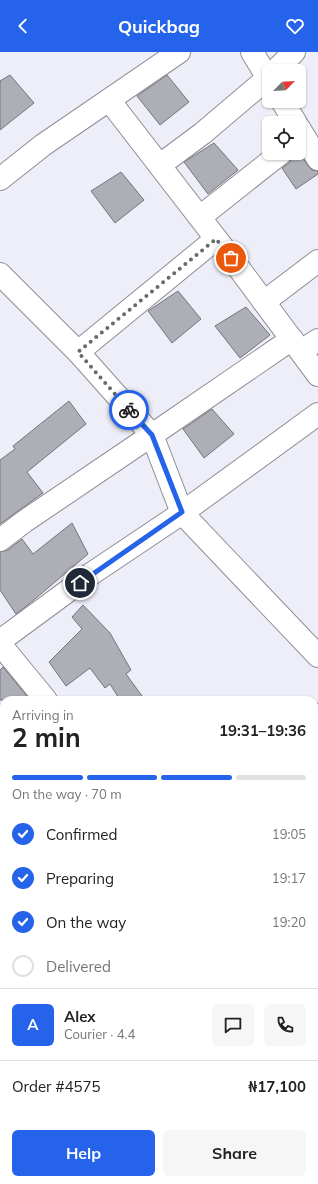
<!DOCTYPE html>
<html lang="en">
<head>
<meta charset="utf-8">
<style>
	body { margin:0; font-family:Mulish,sans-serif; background:#f6f6f6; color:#222; height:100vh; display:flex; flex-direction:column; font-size:15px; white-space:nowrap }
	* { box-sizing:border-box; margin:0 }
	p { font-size:13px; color:#767676 }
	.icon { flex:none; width:22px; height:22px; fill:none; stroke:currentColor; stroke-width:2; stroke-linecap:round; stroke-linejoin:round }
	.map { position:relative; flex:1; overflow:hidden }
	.side { position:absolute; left:0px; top:644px; width:318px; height:488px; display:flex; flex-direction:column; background:#fff; border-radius:12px 12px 0 0; box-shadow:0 1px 3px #0004 }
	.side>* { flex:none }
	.needle { width:26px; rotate:66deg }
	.fabs { position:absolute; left:262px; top:12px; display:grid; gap:8px }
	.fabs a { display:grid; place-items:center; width:44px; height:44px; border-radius:6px; background:#fff; box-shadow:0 1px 3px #0004; font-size:20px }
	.pin { position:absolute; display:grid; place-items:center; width:34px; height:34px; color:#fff; margin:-17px; border:2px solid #fff; border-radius:50%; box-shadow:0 1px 4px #0007 }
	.courier { position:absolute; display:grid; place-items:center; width:40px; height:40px; margin:-20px; border:3px solid #2563eb; border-radius:50%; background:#fff; color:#222; box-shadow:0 1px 5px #0007 }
	.summary em { font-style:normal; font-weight:700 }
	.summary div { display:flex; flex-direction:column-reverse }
	.summary { display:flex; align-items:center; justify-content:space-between; height:68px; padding:0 12px }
	h1 { font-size:26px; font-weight:700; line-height:30px }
	.bar { display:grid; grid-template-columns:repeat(4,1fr); gap:6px 4px; align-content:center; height:48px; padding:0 12px }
	.bar i { height:5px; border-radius:3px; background:#e0e0e0 }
	.bar .on { background:#2563eb }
	.bar p { grid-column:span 4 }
	.line { display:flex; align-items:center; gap:10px; padding:0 12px; border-top:1px solid #e0e0e0 }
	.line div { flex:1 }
	.round { display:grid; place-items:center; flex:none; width:42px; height:42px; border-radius:6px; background:#f6f6f6 }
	ol { padding:0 12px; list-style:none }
	li { display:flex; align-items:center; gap:12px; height:44px }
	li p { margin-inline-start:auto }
	li .icon { padding:4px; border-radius:50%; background:#2563eb; color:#fff; stroke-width:4 }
	li:last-child { color:#767676 }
	li i { width:22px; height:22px; border:2px solid #e0e0e0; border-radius:50% }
	.button { display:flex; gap:8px; margin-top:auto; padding:8px 12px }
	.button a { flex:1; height:46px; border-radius:6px; background:#2563eb; color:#fff; font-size:16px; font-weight:700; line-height:46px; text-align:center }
	.button a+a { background:#f6f6f6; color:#222 }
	header { display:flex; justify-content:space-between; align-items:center; height:52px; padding:0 12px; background:#2563eb; color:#fff; font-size:18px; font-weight:700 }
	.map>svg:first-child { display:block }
</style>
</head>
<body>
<header><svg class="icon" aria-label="back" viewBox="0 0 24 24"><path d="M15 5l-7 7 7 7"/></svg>Quickbag<svg class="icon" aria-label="heart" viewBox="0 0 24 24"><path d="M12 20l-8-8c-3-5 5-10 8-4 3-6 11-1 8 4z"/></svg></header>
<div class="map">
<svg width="318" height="1132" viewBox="0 0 318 1132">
	<rect width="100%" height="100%" fill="#eeeef8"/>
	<g fill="#aeaeb7" stroke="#74747d">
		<path d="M10,23L34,51L0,78V29Z"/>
		<path d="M167,23L189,50L160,73L137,44Z"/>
		<path d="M214,91L238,118L208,142L184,110Z"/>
		<path d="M299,100L308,114L312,118L318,119V122L296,137L282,116L289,111L292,106L293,103L296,101H299Z"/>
		<path d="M121,120L144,148L115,171L91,139Z"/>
		<path d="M178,239L201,267L172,291L148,259Z"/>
		<path d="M246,255L270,283L240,306L215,274Z"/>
		<path d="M69,349L86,372L27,420L43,441L0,472V408L15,397L13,394Z"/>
		<path d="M212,357L234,382L204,406L183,377Z"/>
		<path d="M72,471L88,502L29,552L16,562L0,538V500L8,498L22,487L33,502Z"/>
		<path d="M83,553L110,581L131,618L126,622L145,648H120L110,632L105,636L90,616L66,634L49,610L82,577L72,565Z"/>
		<path d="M3,615L30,648H0V618Z"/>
	</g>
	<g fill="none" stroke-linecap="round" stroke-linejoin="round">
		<defs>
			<g id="minor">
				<path d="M252,0L269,28"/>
				<path d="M275,19L294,0"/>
				<path d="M109,48L238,215L318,323"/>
				<path d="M282,49L296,71"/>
				<path d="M299,76L318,107"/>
				<path d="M160,113L203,81L269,25"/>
				<path d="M0,127L43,93L179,0"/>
				<path d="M200,165L281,101"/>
				<path d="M0,222L78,300L152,383L182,461L318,604"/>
				<path d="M264,250L318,209"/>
				<path d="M301,299L318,288"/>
				<path d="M78,300L216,187"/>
				<path d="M0,488L25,469L152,383L292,287"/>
				<path d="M0,589L91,522L182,461L318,362"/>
				<path d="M0,592L46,648"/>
				<path d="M314,667L318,663"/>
				<path d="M0,708L4,705"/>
				<path d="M314,737L318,742"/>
				<path d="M0,785L4,790"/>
				<path d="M314,933L318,929"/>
				<path d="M314,980L318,985"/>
				<path d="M0,1012L4,1008"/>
				<path d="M0,1056L4,1052"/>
				<path d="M186,1128L195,1132"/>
			</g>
		</defs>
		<use href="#minor" stroke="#8e8e97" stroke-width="24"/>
		<use href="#minor" stroke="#fff" stroke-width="22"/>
	</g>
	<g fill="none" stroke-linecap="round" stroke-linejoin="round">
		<path stroke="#69696f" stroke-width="4" stroke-dasharray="0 7.2" d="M129,358L78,300L216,187L231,206"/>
		<path stroke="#2563eb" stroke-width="5" d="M80,531L182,460L152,383L129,358"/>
	</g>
</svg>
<div class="fabs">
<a><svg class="needle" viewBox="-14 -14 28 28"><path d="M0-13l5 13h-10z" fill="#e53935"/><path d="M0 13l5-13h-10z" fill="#767676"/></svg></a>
<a><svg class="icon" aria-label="locate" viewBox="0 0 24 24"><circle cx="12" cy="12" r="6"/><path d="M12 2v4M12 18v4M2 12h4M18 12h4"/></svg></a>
</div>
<div class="pin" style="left:231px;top:206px;background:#ea580c"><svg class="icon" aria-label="bag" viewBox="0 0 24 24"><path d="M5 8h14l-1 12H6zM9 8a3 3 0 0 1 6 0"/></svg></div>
<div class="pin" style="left:80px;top:531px;background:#1f2937"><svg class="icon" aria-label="home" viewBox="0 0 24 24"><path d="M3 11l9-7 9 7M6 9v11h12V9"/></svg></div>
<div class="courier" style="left:129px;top:358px"><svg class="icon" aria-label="bike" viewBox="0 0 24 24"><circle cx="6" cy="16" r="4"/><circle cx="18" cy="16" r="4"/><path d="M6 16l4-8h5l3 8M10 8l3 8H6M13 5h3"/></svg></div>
<section class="side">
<div class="summary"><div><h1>2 min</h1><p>Arriving in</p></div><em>19:31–19:36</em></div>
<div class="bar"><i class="on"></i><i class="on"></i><i class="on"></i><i></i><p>On the way · 70 m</p></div>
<ol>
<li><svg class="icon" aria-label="check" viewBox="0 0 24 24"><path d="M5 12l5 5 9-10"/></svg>Confirmed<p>19:05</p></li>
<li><svg class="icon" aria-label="check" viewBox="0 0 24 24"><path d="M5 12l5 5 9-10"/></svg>Preparing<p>19:17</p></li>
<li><svg class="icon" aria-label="check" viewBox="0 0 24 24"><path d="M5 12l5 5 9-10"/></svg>On the way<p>19:20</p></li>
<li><i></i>Delivered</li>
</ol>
<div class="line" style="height:72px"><b class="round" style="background:#2563eb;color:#fff">A</b><div><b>Alex</b><p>Courier · 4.4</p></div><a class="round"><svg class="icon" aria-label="chat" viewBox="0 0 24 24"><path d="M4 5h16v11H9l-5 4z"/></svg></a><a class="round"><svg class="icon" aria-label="phone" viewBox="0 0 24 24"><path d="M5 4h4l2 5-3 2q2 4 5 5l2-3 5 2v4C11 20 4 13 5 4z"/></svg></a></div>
<div class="line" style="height:52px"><div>Order #4575</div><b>₦17,100</b></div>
<div class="button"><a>Help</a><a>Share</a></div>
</section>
</div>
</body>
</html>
